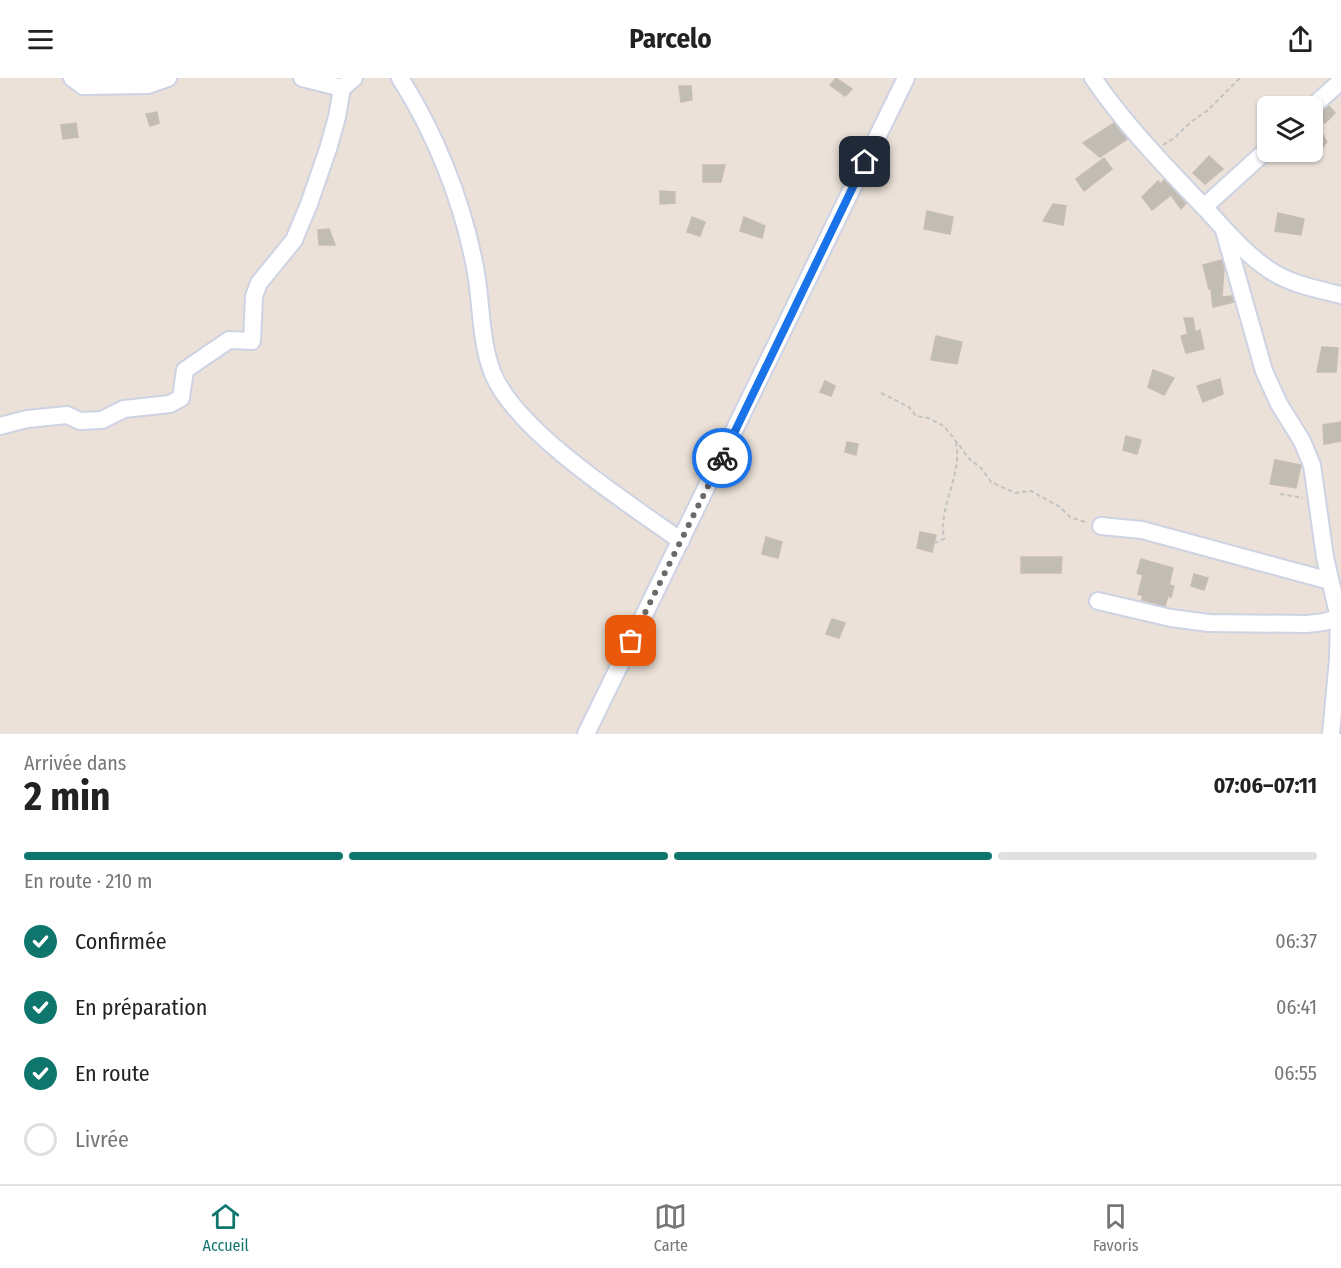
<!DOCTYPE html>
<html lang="fr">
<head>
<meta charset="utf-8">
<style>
	body { margin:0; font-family:"Fira Sans Condensed",sans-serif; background:#f2f2f2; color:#222; height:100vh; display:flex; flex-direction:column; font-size:22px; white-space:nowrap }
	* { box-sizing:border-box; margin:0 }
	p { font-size:20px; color:#767676 }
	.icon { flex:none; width:33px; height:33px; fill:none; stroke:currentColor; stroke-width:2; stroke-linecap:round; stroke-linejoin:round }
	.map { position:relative; height:656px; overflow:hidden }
	.drawer { display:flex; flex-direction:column; background:#fff; flex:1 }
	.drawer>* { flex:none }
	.buttons { position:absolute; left:1257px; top:18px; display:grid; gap:12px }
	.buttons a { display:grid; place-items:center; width:66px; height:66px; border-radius:9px; background:#fff; box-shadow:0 2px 4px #0004; font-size:30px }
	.pin { position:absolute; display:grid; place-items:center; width:51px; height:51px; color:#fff; margin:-26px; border-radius:12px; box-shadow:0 3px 9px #0006 }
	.courier { position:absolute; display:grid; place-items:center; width:60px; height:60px; margin:-30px; border:4px solid #1a73e8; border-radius:50%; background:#fff; color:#222; box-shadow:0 2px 8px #0007 }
	.summary em { font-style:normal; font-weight:700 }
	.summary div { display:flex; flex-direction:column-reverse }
	.summary { display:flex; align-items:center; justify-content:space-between; height:102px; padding:0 24px }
	h1 { font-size:39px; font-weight:700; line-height:45px }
	.bar { display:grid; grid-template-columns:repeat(4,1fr); gap:9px 6px; align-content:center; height:72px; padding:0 24px }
	.bar i { height:8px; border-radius:4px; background:#e0e0e0 }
	.bar .current { background:#0f766e }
	.bar p { grid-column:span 4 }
	ol { padding:0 24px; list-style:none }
	li { display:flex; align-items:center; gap:18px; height:66px }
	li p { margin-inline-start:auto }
	li .icon { padding:6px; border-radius:50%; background:#0f766e; color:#fff; stroke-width:4 }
	li:last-child { color:#767676 }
	li i { width:33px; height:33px; border:3px solid #e0e0e0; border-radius:50% }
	header { display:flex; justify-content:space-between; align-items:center; height:78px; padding:0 24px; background:#fff; font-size:27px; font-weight:700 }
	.menu { display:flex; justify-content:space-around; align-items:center; height:84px; border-top:2px solid #e0e0e0; background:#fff; font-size:16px; color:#767676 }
	.menu a { display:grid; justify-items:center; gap:3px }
	.menu .current { color:#0f766e }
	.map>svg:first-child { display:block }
</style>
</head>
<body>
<header><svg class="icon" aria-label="menu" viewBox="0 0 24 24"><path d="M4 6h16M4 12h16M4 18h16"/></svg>Parcelo<svg class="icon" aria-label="share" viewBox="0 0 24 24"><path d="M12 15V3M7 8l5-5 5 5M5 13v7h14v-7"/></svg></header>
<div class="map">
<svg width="1341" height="656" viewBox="0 0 1341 656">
	<rect width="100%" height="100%" fill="#ebe1d8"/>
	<g fill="#c2bdb4" stroke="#c7bdb2" stroke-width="1.5">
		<path d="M836,0L852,11L845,18L830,7Z"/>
		<path d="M679,8H691L692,22L681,24Z"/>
		<path d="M1329,28L1335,35L1325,45L1319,37Z"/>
		<path d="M157,34L159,45L150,48L146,36Z"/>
		<path d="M76,45L78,59L63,61L61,47Z"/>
		<path d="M1114,45L1127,61L1100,79L1083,65Z"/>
		<path d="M1323,57L1327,64L1319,74L1313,65Z"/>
		<path d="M1209,78L1223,91L1205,106L1193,95Z"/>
		<path d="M1104,80L1112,91L1084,113L1076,101Z"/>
		<path d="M703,87H725L721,104H703Z"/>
		<path d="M1164,102L1186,125L1181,131L1171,117L1152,132L1142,119L1158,103L1161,106Z"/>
		<path d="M660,113L675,114V125L660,126Z"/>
		<path d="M1053,126L1066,128L1063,147L1043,143Z"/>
		<path d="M927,133L953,139L950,156L924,151Z"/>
		<path d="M1278,135L1304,141L1301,157L1275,153Z"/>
		<path d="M692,139L705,144L700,158L687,154Z"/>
		<path d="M744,139L765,148L762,160L740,153Z"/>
		<path d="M329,151L335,167H319L318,152Z"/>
		<path d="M1222,182L1224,191L1222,219L1232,218L1234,224L1213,229L1211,211H1209L1203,187Z"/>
		<path d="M1184,240H1193L1195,254L1200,252L1204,271L1186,275L1181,258L1188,256Z"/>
		<path d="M936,258L962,264L957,286L931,282Z"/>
		<path d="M1322,269L1338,270L1336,294H1317Z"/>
		<path d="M1153,292L1174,300L1164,317L1148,309Z"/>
		<path d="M1220,301L1223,316L1203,324L1197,308Z"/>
		<path d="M825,303L835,308L831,318L820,314Z"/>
		<path d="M1341,344V363L1324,366L1323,347Z"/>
		<path d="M1126,358L1141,362L1137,376L1123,372Z"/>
		<path d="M847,364L858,366L856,377L845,374Z"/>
		<path d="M1275,382L1301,387L1296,410L1270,406Z"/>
		<path d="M920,454L936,457L932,474L917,470Z"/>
		<path d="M766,459L782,464L778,480L762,476Z"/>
		<path d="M1021,479H1062L1061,495H1021Z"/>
		<path d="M1141,481L1173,490L1169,507L1174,508L1171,519L1168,518L1165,528L1142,522L1143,518L1138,516L1143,497L1137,495Z"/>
		<path d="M1194,496L1208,500L1204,512L1191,508Z"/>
		<path d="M832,541L845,545L839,560L826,556Z"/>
	</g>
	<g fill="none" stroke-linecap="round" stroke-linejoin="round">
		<defs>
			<g id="minor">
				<path d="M72,0L83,8L148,7L168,0"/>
				<path d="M302,0L342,10"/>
				<path d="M400,0C435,55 461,120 474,184C482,220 479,261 493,296C518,355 628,425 681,463"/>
				<path d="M1093,0C1125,47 1164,87 1203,128C1224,150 1243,174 1268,191C1289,206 1317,211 1341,217"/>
				<path d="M1312,29L1341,3"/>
				<path d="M1204,129L1268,71"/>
				<path d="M1224,152L1264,293L1279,326L1302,363L1312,387L1325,479L1339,540L1338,581L1331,656"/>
				<path d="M0,348L27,341L67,337L80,343L102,342L124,331L170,326L181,320L185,292L229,262L252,263L254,218L259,205L294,162L309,126L328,71L337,39L342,10L354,0"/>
				<path d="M1101,448L1142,452L1330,503"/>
				<path d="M1098,523L1171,540L1209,545L1307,546L1324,544L1341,539"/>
				<path d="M586,656L906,0"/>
			</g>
		</defs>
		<use href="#minor" stroke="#cdd3e2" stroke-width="20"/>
		<g stroke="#c3c3c3" stroke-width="2" stroke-dasharray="4.5 3" stroke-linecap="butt">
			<path d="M1163,67L1173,61L1191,44L1208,32L1240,0"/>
			<path d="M881,315L909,329L916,338L928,340L944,348L963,372L967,379L981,390L991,404L1015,415L1031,413L1060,429L1070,439L1088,445"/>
			<path d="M1280,416L1303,420"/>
			<path d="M934,465L944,461C938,428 963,396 956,365"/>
		</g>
		<use href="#minor" stroke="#fff" stroke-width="16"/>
	</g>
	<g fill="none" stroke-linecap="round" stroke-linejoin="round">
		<path stroke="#6c6966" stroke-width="6" stroke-dasharray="0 10.8" d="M631,563L722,380"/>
		<path stroke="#1a73e8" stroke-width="8" d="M722,380L865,84"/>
	</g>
</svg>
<div class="buttons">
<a><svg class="icon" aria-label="layers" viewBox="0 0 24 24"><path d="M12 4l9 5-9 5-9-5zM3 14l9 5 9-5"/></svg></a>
</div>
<div class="pin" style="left:631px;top:563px;background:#ea580c"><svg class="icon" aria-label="bag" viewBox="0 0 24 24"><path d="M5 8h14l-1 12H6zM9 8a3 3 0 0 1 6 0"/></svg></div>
<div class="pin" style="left:865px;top:84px;background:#1f2937"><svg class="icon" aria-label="home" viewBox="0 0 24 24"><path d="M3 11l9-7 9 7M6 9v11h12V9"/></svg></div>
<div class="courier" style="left:722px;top:380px"><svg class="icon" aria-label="bike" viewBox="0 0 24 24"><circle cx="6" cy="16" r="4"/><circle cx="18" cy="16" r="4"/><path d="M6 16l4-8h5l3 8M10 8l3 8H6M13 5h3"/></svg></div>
</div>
<section class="drawer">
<div class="summary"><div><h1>2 min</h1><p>Arrivée dans</p></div><em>07:06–07:11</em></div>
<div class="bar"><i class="current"></i><i class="current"></i><i class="current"></i><i></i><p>En route · 210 m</p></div>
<ol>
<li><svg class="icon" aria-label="check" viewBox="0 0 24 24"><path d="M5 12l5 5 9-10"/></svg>Confirmée<p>06:37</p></li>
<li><svg class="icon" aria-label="check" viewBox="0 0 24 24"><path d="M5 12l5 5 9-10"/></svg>En préparation<p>06:41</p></li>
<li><svg class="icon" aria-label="check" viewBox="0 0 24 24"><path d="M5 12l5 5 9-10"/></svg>En route<p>06:55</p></li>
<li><i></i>Livrée</li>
</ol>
</section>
<nav class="menu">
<a class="current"><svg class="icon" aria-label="home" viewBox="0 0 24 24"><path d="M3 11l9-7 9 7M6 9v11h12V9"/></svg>Accueil</a>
<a><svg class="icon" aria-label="map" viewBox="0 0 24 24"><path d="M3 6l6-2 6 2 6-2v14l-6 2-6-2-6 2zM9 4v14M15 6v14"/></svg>Carte</a>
<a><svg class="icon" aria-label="saved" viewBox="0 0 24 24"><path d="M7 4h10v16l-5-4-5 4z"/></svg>Favoris</a>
</nav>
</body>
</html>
